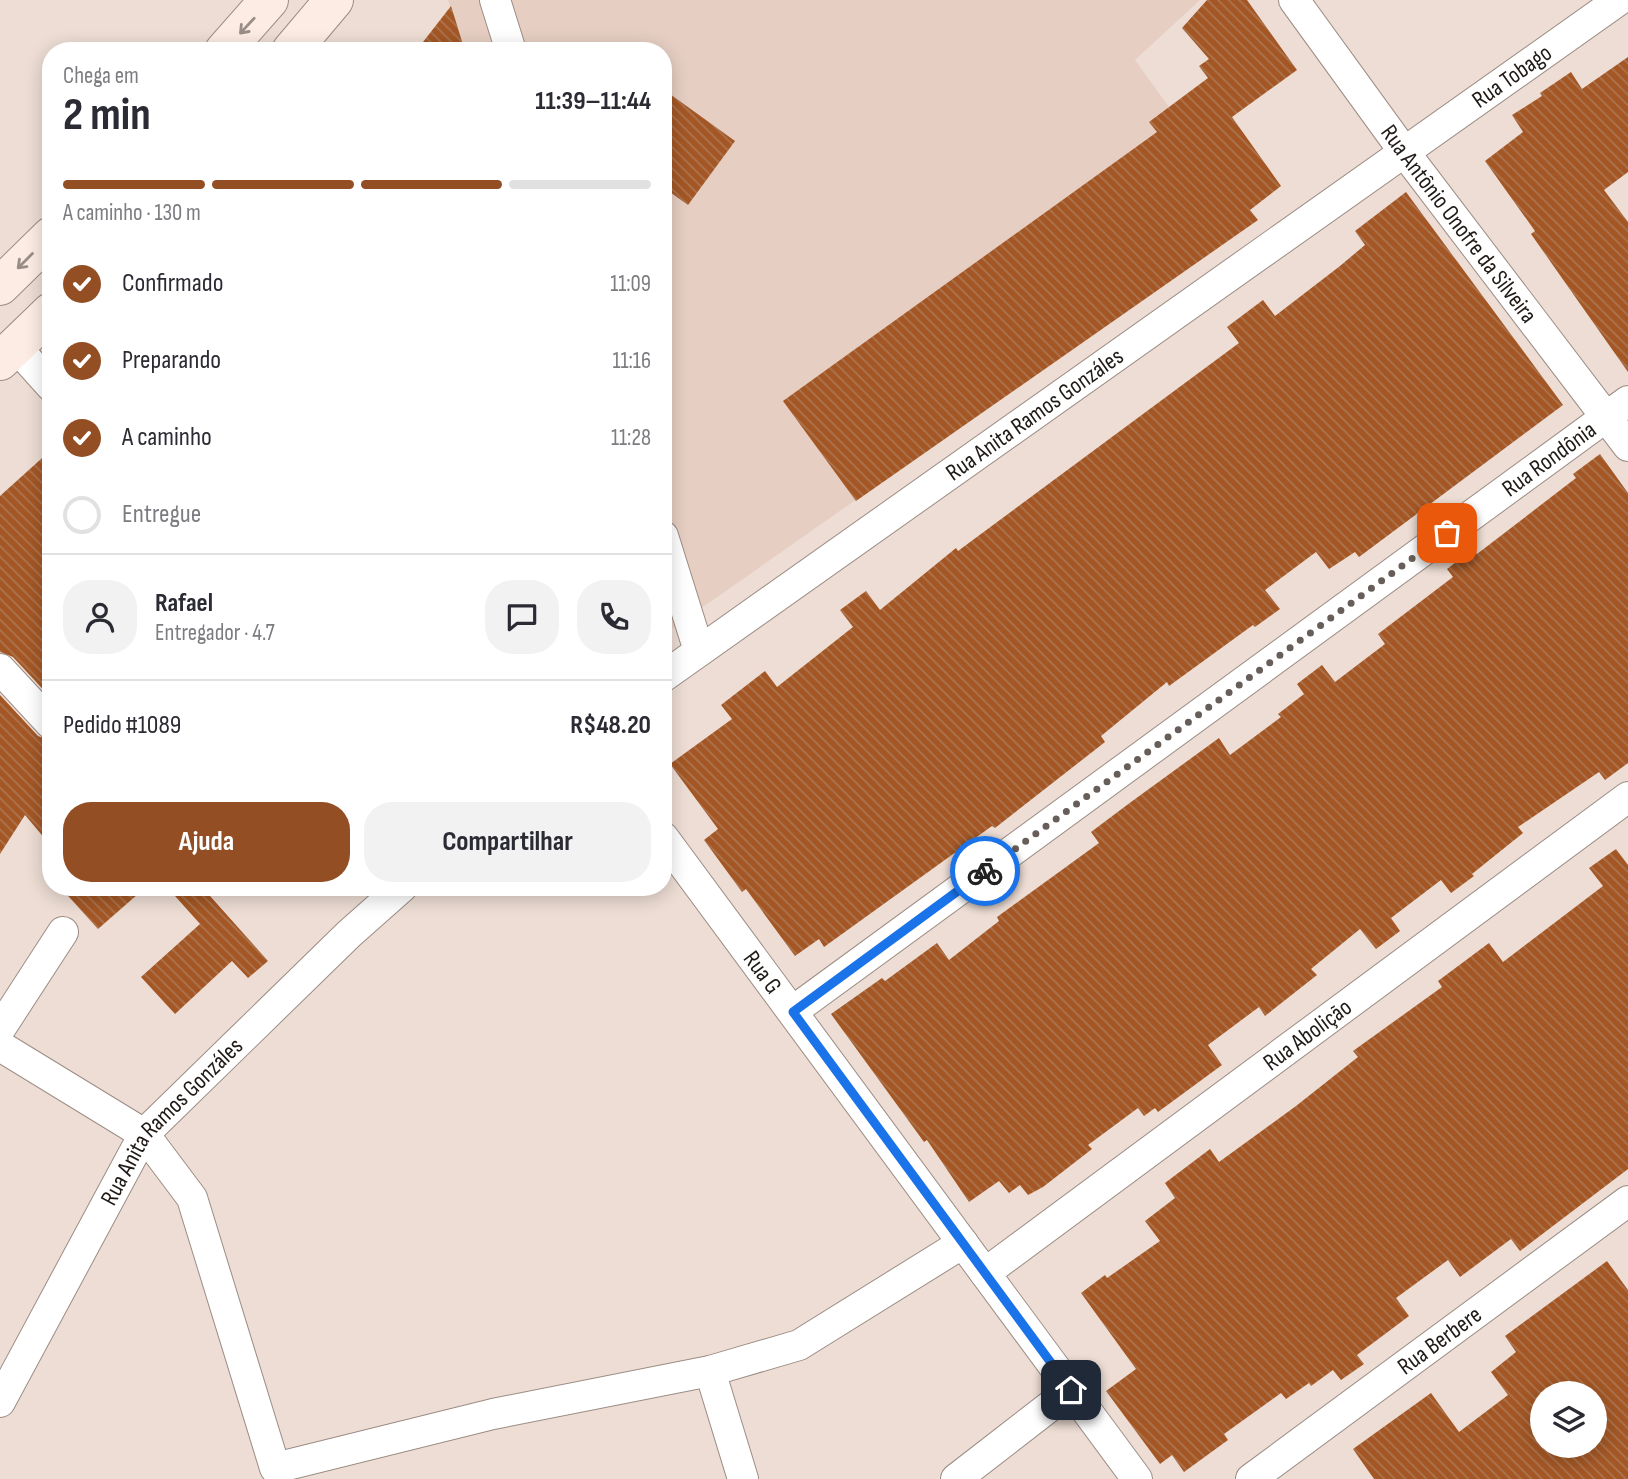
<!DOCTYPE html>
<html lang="pt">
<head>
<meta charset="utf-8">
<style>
	body { margin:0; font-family:"Sofia Sans Condensed",sans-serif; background:#f2f2f3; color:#2b2b33; height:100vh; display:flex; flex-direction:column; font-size:26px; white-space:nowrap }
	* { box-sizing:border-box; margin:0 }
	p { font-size:23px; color:#7c7c81 }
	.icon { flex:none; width:38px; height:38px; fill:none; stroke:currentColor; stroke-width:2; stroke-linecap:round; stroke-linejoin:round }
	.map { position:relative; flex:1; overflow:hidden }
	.sheet { position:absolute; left:42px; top:42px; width:630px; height:854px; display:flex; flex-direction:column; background:#fff; border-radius:28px; box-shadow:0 4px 18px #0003 }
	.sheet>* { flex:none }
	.buttons { position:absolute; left:1530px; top:1381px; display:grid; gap:14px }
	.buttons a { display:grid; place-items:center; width:77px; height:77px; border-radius:50%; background:#fff; box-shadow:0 4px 18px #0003; font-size:35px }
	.pin { position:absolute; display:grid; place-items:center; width:60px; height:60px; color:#fff; margin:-30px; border-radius:14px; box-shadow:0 4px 10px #0006 }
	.courier { position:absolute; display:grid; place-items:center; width:70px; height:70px; margin:-35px; border:5px solid #1a73e8; border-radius:50%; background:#fff; color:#222; box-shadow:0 2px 9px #0007 }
	.summary em { font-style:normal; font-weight:700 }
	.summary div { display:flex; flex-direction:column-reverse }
	.summary { display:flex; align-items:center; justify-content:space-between; height:119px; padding:0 21px }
	h1 { font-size:46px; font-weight:700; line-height:52px }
	.bar { display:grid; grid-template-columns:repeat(4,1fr); gap:10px 7px; align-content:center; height:84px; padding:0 21px }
	.bar i { height:9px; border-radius:5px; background:#e1e1e2 }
	.bar .on { background:#934f23 }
	.bar p { grid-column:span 4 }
	.line { display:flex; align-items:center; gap:18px; padding:0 21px; border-top:2px solid #e1e1e2 }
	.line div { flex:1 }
	.round { display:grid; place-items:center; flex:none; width:74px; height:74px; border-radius:28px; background:#f2f2f3 }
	ol { padding:0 21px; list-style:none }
	li { display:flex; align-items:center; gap:21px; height:77px }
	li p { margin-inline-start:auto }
	li .icon { padding:7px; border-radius:50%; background:#934f23; color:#fff; stroke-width:4 }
	li:last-child { color:#7c7c81 }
	li i { width:38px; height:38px; border:4px solid #e1e1e2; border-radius:50% }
	.action { display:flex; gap:14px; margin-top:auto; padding:14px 21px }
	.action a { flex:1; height:80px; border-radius:28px; background:#934f23; color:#fff; font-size:28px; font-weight:700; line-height:80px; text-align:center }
	.action a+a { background:#f2f2f3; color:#2b2b33 }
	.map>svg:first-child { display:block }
</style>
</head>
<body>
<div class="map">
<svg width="1628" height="1479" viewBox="0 0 1628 1479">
	<defs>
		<pattern id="building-back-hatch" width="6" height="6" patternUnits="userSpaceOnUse" patternTransform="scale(1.75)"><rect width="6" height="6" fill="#a45724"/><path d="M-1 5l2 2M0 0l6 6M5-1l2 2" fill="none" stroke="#ab7551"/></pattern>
	</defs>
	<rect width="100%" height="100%" fill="#edddd4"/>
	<path fill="#e6cec2" d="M448,0H1200L1135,60L1252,222L663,635V51H464Z"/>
	<g fill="url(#building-back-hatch)" fill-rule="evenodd">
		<path d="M1207,0H1247L1297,70L1232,117L1281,186L1250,210L1258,220L856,501L783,401L1157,132L1149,122L1208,78L1199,66L1209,59L1182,28Z"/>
		<path d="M451,6L465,51H416Z"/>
		<path d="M1628,57V172L1604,190L1628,222V372L1531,234L1535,231L1485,161L1523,132L1512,115L1542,96L1540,93L1571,72L1582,89Z"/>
		<path d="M663,89L735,141L688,205L663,187Z"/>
		<path d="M1406,192L1563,405L1359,557L1355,552L1329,569L1316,552L1265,590L1280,609L1255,627L1253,625L1169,686L1167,682L1101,736L1105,742L995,828L992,826L824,947L819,939L795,956L746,889L742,892L704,840L718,829L670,764L732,719L721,705L765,671L777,687L853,627L840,610L866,591L880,610L956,548L958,551L1239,343L1227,327L1263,300L1275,316L1340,266L1365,245L1355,231Z"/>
		<path d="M51,450V698L13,657L0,652V496Z"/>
		<path d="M1600,454L1628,493V763L1605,780L1599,772L1518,827L1523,833L1472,874L1474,876L1451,893L1441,880L1391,918L1400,931L1376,949L1360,929L1311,969L1317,975L1265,1016L1259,1007L1208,1045L1222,1065L1158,1112L1155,1108L1144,1116L1138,1108L1088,1145L1092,1149L1043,1187L1028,1195L1020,1185L1009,1193L999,1181L969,1202L927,1140L924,1142L831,1014L882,978L885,981L937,943L949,960L999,921L997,917L1099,843L1091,832L1131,802L1219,738L1230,755L1281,717L1278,714L1304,694L1297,684L1322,665L1335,682L1385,644L1378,634L1453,577L1447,569L1473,549L1477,554L1576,478L1573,474Z"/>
		<path d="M0,695L38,736L51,741V846L25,815L0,854Z"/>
		<path d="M1616,849L1628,865V1169L1520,1251L1511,1239L1460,1277L1448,1260L1396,1298L1409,1316L1357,1355L1364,1364L1341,1380L1333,1370L1311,1386L1309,1383L1286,1399L1281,1393L1224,1434L1228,1440L1184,1472L1172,1455L1160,1464L1106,1391L1136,1369L1081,1293L1105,1275L1107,1278L1160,1241L1145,1221L1175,1198L1165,1183L1210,1149L1219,1162L1296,1106L1358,1057L1353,1051L1442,987L1438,981L1489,943L1503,962L1603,886L1589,868Z"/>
		<path d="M60,887H146L98,929Z"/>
		<path d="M167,887H202L268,961L248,978L232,961L175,1014L141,977L200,924Z"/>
		<path d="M1607,1261L1628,1290V1479H1374L1353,1449L1431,1393L1459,1432L1508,1395L1491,1372L1516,1352L1505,1336ZM1542,1393H1594V1446H1542Z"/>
	</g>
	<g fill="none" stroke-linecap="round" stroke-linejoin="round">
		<defs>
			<g id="street">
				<path d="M495,0L511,51"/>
				<path id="s1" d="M1294,0L1405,153L1628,446"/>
				<path d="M16,347L51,386"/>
				<path d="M663,536L699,651"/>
				<path d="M0,669L51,724"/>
				<path id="s2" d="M663,677L1619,0"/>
				<path id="s3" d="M663,837L1137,1479"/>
				<path id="s4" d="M793,1011L1628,401"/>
				<path d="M0,1029L63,932"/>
				<path d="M0,1046L144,1134L192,1198L275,1468L493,1414L710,1371L799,1345L963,1243"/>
				<path id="s5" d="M985,1273L1628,797"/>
				<path d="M710,1371L743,1479"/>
				<path id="s6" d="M0,1402L144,1134L349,934L402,887"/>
				<path d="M956,1479L1071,1390"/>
				<path id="s7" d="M1251,1479L1628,1201"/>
			</g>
			<g id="secondary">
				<path d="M224,51L269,0"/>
				<path d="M291,51L334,0"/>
				<path d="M0,286L51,236"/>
				<path d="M0,361L51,312"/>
			</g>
		</defs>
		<use href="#street" stroke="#9c8d84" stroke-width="32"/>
		<use href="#secondary" stroke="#9c8d84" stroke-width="40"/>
		<use href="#street" stroke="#fff" stroke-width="30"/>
		<use href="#secondary" stroke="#fcece3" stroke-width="38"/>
	</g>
	<defs><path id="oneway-shaft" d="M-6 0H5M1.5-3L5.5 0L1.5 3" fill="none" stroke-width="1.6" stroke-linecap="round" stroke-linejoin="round" transform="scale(1.75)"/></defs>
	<g stroke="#998e87">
		<use href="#oneway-shaft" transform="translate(247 26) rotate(133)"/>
		<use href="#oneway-shaft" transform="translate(25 261) rotate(135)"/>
	</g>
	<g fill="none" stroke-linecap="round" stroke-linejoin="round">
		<path stroke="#685e59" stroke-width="7" stroke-dasharray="0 12.6" d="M985,871L1447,533"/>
		<path stroke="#1a73e8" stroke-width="9" d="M985,871L793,1012L1071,1390"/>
	</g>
	<g text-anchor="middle" stroke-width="5" stroke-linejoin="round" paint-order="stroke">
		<g font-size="24" fill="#201a17" stroke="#edddd4">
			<text dy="8" stroke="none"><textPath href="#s2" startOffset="1040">Rua Tobago</textPath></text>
			<text dy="8" stroke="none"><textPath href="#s1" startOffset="278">Rua Antônio Onofre da Silveira</textPath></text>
			<text dy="8" stroke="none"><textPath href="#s2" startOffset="455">Rua Anita Ramos Gonzáles</textPath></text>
			<text dy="8" stroke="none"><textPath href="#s4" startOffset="936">Rua Rondônia</textPath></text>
			<text dy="8" stroke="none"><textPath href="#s3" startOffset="168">Rua G</textPath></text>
			<text dy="8" stroke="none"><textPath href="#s5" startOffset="401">Rua Abolição</textPath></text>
			<text dy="8" stroke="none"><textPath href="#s6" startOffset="331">Rua Anita Ramos Gonzáles</textPath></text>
			<text dy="8" stroke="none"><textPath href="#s7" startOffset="234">Rua Berbere</textPath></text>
		</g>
	</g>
</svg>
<div class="buttons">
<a><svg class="icon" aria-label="layers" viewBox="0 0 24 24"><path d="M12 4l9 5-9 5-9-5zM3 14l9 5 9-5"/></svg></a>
</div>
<div class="pin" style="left:1447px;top:533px;background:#ea580c"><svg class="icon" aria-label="bag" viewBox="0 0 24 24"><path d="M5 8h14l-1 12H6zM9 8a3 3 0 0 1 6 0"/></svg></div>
<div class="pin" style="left:1071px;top:1390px;background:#1f2937"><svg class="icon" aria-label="home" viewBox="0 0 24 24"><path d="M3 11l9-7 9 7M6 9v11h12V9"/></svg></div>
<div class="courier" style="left:985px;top:871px"><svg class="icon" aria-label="bike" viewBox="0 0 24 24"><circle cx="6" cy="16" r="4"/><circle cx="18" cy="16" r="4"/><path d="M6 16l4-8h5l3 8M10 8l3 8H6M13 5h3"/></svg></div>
<section class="sheet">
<div class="summary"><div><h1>2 min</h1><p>Chega em</p></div><em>11:39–11:44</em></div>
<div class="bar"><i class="on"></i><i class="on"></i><i class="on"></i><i></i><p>A caminho · 130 m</p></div>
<ol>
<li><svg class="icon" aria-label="check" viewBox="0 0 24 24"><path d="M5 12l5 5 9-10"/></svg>Confirmado<p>11:09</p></li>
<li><svg class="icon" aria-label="check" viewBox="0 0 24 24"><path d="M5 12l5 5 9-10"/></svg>Preparando<p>11:16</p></li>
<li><svg class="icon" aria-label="check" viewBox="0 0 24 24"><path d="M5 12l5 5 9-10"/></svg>A caminho<p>11:28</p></li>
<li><i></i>Entregue</li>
</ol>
<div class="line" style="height:126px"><a class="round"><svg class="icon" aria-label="person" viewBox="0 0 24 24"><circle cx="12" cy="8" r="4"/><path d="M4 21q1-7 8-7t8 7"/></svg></a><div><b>Rafael</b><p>Entregador · 4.7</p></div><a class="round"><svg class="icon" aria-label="chat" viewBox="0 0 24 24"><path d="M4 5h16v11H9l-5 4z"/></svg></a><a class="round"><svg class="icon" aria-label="phone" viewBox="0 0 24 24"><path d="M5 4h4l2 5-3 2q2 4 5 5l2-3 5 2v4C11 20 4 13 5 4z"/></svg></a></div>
<div class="line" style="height:91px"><div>Pedido #1089</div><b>R$48.20</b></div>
<div class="action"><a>Ajuda</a><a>Compartilhar</a></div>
</section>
</div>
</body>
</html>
